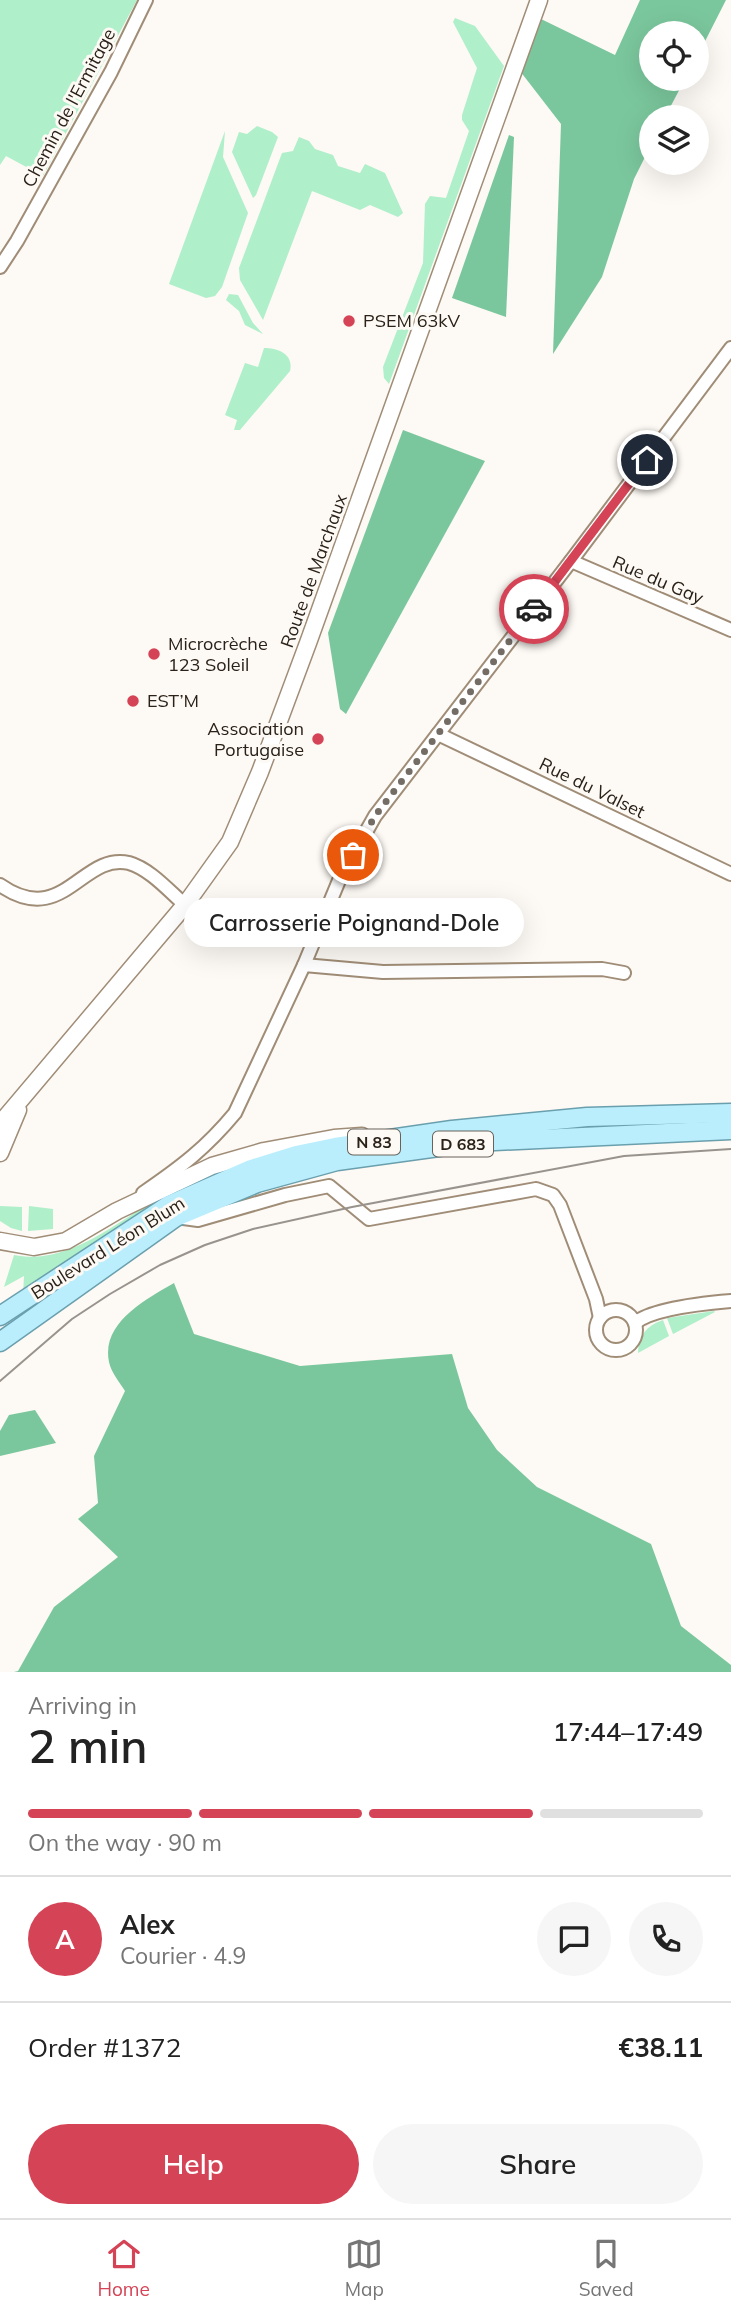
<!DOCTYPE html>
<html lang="en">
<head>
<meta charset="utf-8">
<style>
	body { margin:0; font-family:Mulish,sans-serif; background:#f6f6f6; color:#222; height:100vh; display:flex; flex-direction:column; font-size:26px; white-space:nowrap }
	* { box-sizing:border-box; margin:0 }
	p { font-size:23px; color:#767676 }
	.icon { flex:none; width:38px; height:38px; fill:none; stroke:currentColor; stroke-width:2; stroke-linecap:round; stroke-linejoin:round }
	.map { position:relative; height:1672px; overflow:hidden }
	.drawer { display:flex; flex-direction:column; background:#fff; flex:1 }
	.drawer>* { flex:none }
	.controls { position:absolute; left:639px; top:21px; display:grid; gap:14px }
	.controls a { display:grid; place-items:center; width:70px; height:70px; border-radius:50%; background:#fff; box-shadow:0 7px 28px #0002; font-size:35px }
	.pin { position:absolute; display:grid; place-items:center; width:60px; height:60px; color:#fff; margin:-30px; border:4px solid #fff; border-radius:50%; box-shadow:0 2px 7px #0007 }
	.courier { position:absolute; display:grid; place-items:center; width:70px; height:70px; margin:-35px; border:5px solid #d54456; border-radius:50%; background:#fff; color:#222; box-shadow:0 2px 9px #0007 }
	.bubble { position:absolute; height:49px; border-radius:24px; background:#fff; box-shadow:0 7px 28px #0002; font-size:23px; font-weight:600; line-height:49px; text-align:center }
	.head em { font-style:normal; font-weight:600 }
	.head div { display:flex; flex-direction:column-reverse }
	.head { display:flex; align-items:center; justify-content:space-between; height:119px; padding:0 28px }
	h1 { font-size:46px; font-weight:600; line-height:52px }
	.bar { display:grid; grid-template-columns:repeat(4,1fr); gap:10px 7px; align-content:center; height:84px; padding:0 28px }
	.bar i { height:9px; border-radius:5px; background:#e0e0e0 }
	.bar .active { background:#d54456 }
	.bar p { grid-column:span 4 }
	.line { display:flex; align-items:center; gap:18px; padding:0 28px; border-top:2px solid #e0e0e0 }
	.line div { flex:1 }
	.round { display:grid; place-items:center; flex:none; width:74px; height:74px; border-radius:37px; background:#f6f6f6 }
	.button { display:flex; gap:14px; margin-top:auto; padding:14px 28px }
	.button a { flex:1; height:80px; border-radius:42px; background:#d54456; color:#fff; font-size:28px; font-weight:600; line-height:80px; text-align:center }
	.button a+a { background:#f6f6f6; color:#222 }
	.dock { display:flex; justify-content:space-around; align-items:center; height:98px; border-top:2px solid #e0e0e0; background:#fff; font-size:19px; color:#767676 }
	.dock a { display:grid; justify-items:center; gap:4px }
	.dock .active { color:#d54456 }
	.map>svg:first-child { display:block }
</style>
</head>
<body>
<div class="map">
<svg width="731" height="1672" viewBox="0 0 731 1672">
	<rect width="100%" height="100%" fill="#fdf9f4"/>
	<g fill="#afefca">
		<path d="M0,0H137L43,176L6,156L0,165Z"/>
		<path d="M455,18L475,26L504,66L389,384L384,378L383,367L423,263L425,204L430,196L446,198L469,131L462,120V115L477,68L453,22Z"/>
		<path d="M257,126L272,132L278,137L256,195L253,198L232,152L239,132L247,134Z"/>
		<path d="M225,131L223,157L248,213L222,287L215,296L206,298L169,284Z"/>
		<path d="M299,137L309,141L315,149L333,155L338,166L360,173L365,164L385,173L403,213L398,217L370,205L360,210L312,191L263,320L240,280L239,268L282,153L293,151Z"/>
		<path d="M229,294L238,295L253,323L263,334L245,325L239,311L226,300Z"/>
		<path d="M264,348C278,348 294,354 290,371L240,430H234L237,420L225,415L245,363L258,367Z"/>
		<path d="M267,1153L23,1295L24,1276L4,1287L14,1255C76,1268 132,1207 185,1183C211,1171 240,1163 267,1153Z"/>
		<path d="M0,1206L22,1207V1231L11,1228L0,1221Z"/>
		<path d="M29,1206L53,1209V1229L28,1231Z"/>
		<path d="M714,1311L715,1312L673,1334L667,1318Z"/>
		<path d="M663,1320L669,1336L638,1353C638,1336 647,1325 663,1320Z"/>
	</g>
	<g fill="#7bc79d">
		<path d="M640,0H726L697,57L696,33H651V79H685L665,117H651V145L634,179L602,277L553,354L561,124L520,71L541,19L615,55Z"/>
		<path d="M509,135L514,137L506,317L452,298Z"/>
		<path d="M403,430L485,461L346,714L340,709L328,633Z"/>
		<path d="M174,1283L194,1334L300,1366L452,1354L468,1408L497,1450L537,1487L651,1544L681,1626L731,1665V1672H14L18,1671L54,1607L118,1557L78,1519L98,1503L94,1456L125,1391C120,1383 111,1372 109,1362C101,1323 145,1300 174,1283Z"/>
		<path d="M35,1410L56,1443L0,1456V1431L9,1415Z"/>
	</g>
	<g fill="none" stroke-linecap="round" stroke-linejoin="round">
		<defs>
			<g id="street">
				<path d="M0,267L17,241L111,72L146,0"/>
				<path d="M571,561L731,630"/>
				<path d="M438,734L731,874"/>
				<path d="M0,885C63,929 82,852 129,863C150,869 169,891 185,905"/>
				<path d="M304,965L383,972L602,969L624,973"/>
				<path d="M143,1193C181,1167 206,1148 235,1113L304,965L340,878L375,816L571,561L731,348"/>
				<path d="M176,1217L198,1220L285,1195L329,1186L369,1219L536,1189L553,1195L560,1205L596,1299L600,1318"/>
				<circle cx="616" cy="1330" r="20"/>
				<path d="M635,1323C653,1308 707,1303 731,1301"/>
			</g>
			<g id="secondary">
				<path d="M0,1124L185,905L230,842L260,772L308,643L539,0"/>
				<path d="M0,1153L18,1110"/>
				<path d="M0,1241L34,1247L66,1241L117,1211L212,1166L264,1151L334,1138L362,1136"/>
			</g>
			<g id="primary">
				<path d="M0,1316L169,1205L251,1169L296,1155L335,1147L452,1130L587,1117L731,1113"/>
				<path d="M0,1342L176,1217L257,1183L337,1161L475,1142L731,1130"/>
			</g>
		</defs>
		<use href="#street" stroke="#a08d77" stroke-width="16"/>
		<use href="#secondary" stroke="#a08d77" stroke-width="19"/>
		<use href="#primary" stroke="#6a9fad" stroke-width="21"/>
		<use href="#street" stroke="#fff" stroke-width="12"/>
		<use href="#secondary" stroke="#fff" stroke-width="16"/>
		<use href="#primary" stroke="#baeefd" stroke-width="18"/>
		<path stroke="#99938d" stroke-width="2" d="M0,1381L72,1319L110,1294L160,1265L205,1245L253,1229L352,1207L624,1156L731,1149"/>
	</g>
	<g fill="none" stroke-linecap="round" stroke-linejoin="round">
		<path stroke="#746d66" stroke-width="7" stroke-dasharray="0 12.6" d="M353,855L375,816L534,609"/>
		<path stroke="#d54456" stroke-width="9" d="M534,609L647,460"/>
	</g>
	<g fill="#d54456" stroke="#fdf9f4" stroke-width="2.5">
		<circle cx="349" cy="321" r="7"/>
		<circle cx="154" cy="654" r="7"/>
		<circle cx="133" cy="701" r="7"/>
		<circle cx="318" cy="739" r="7"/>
	</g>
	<g text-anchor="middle" stroke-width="6" stroke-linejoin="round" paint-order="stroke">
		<g fill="#fdf9f4" stroke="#69625b" stroke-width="2">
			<rect x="348" y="1129.5" width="52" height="25" rx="5"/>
			<rect x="433" y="1131.5" width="60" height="25" rx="5"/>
		</g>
		<g font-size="16" font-weight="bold" fill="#2a2219">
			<text x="374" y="1148">N 83</text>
			<text x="463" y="1150">D 683</text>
		</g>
		<g font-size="18" fill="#2a2219" stroke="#fdf9f4">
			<text transform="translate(69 108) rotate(-62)" y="6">Chemin de l'Ermitage</text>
			<text transform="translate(314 571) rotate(-70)" y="6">Route de Marchaux</text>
			<text transform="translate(658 580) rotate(23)" y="6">Rue du Gay</text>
			<text transform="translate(592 788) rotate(26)" y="6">Rue du Valset</text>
			<text transform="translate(108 1248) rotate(-32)" y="6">Boulevard Léon Blum</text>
		</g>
		<g font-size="18" fill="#2a2219" stroke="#fdf9f4" text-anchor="start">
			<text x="363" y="327">PSEM 63kV</text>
			<text x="168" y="650">Microcrèche<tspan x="168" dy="21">123 Soleil</tspan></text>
			<text x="147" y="707">EST’M</text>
			<text x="304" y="735" text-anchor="end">Association<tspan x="304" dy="21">Portugaise</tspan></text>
		</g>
	</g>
</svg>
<div class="controls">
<a><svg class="icon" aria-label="locate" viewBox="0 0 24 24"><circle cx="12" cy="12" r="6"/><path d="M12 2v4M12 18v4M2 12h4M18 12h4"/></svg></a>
<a><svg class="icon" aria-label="layers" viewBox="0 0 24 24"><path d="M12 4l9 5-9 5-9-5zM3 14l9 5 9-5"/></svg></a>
</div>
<div class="pin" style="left:353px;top:855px;background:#ea580c"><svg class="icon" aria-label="bag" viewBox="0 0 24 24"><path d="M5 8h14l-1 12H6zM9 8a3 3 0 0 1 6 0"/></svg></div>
<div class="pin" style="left:647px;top:460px;background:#1f2937"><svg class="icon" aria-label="home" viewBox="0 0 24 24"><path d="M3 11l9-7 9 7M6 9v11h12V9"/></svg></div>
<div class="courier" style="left:534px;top:609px"><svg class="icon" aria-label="car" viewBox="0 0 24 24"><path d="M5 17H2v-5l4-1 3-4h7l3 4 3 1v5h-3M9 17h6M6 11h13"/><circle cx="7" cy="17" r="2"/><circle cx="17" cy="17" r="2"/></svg></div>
<div class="bubble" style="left:184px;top:898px;width:340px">Carrosserie Poignand-Dole</div>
</div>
<section class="drawer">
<div class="head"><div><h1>2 min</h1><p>Arriving in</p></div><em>17:44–17:49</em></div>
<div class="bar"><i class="active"></i><i class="active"></i><i class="active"></i><i></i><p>On the way · 90 m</p></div>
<div class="line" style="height:126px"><b class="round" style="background:#d54456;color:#fff">A</b><div><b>Alex</b><p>Courier · 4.9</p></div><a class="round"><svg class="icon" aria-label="chat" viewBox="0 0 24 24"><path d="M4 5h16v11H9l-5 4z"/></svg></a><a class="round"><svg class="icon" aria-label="phone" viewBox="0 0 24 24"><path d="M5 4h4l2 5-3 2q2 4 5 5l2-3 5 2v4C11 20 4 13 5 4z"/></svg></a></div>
<div class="line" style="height:91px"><div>Order #1372</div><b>€38.11</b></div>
<div class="button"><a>Help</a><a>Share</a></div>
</section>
<nav class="dock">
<a class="active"><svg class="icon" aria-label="home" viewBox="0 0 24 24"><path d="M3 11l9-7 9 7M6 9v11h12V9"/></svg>Home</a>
<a><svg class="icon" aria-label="map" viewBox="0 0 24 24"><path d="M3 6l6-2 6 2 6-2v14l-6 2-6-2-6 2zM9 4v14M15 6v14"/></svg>Map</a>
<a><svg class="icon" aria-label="saved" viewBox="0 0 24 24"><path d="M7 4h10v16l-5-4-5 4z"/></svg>Saved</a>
</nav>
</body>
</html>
